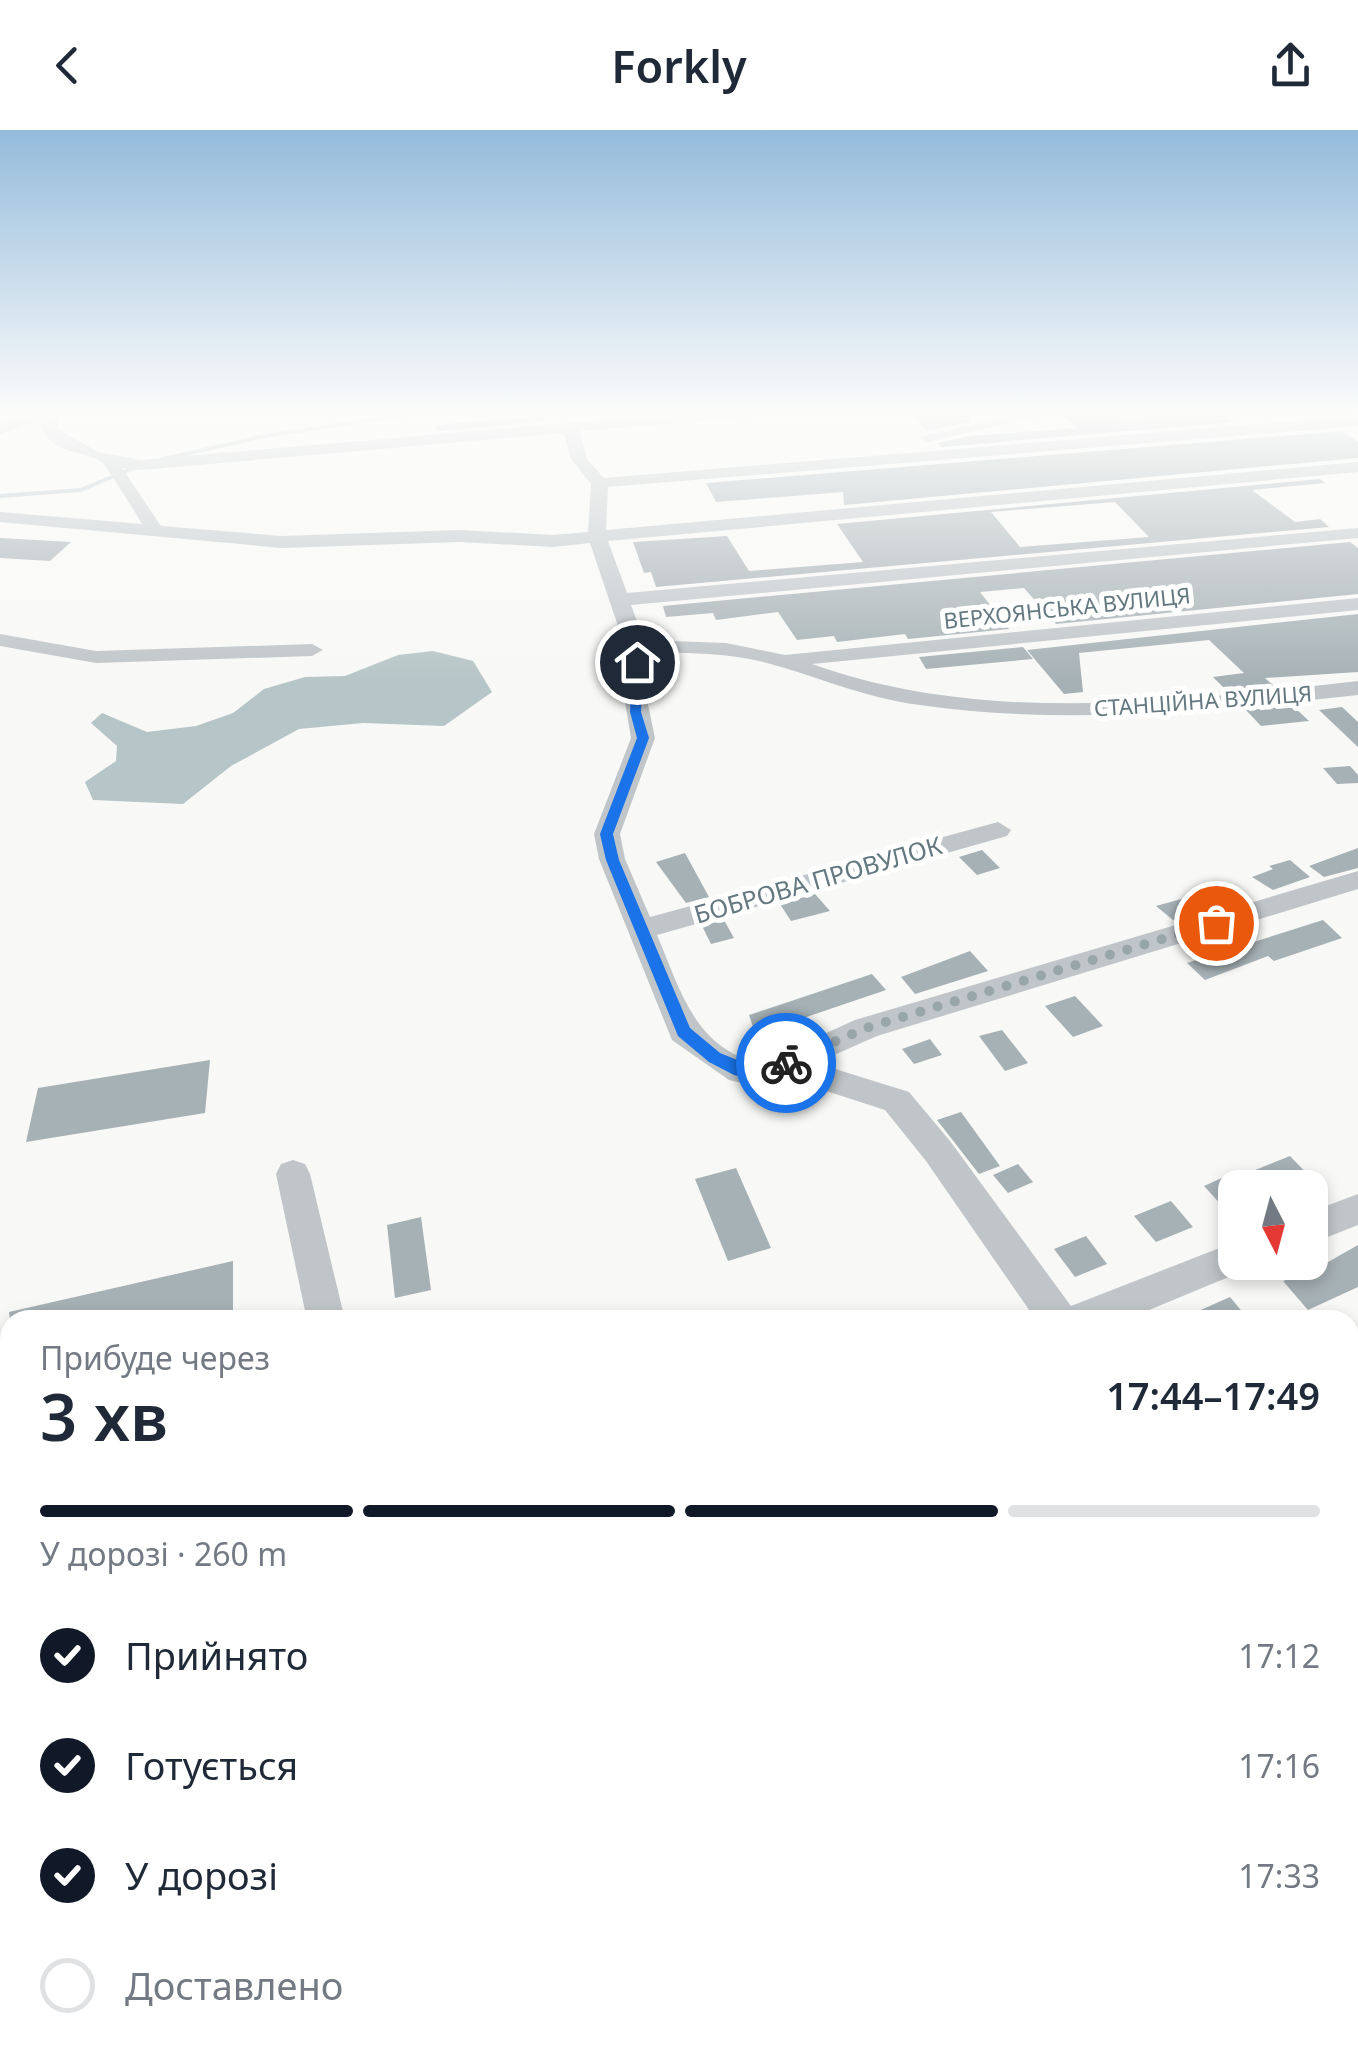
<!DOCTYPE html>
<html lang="uk">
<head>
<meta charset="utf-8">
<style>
	body { margin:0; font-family:"Noto Sans",sans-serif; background:#f6f6f7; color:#1f2937; height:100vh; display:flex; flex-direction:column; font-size:38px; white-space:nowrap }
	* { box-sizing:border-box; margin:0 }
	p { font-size:32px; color:#747a83 }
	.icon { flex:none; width:55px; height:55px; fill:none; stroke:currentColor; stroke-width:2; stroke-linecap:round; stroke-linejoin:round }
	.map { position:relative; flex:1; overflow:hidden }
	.details { position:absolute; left:0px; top:1180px; width:1360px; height:752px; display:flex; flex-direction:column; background:#fff; border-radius:30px 30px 0 0; box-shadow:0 5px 15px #0003 }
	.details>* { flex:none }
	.needle { width:65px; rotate:174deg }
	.tools { position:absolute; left:1218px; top:1040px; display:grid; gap:20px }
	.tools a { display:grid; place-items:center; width:110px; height:110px; border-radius:20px; background:#fff; box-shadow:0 5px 15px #0003; font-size:50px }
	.pin { position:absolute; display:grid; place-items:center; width:85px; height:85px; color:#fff; margin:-42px; border:5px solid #fff; border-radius:50%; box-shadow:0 2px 10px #0007 }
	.courier { position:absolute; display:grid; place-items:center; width:100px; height:100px; margin:-50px; border:8px solid #1a73e8; border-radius:50%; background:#fff; color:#222; box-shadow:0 2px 12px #0007 }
	.head em { font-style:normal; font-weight:600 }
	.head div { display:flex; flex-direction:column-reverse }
	.head { display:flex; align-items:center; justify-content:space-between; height:170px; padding:0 40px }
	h1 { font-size:65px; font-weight:600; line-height:75px }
	.bar { display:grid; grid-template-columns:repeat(4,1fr); gap:15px 10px; align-content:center; height:120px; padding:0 40px }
	.bar i { height:12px; border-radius:8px; background:#e0e1e3 }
	.bar .selected { background:#111827 }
	.bar p { grid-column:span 4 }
	ol { padding:0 40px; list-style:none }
	li { display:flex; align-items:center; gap:30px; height:110px }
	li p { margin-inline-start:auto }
	li .icon { padding:10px; border-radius:50%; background:#111827; color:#fff; stroke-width:4 }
	li:last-child { color:#747a83 }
	li i { width:55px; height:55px; border:5px solid #e0e1e3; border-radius:50% }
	header { display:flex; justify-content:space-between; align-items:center; height:130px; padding:0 40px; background:#fff; font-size:45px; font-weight:600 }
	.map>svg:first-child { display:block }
</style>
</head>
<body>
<header><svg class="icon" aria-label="back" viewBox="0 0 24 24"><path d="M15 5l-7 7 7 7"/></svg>Forkly<svg class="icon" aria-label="share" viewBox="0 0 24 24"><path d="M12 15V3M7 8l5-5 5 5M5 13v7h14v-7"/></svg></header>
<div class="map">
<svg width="1358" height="1931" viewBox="0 0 1358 1931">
	<rect width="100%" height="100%" fill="#f8f8f6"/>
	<path fill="#d9ddd5" d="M1350,1827L1358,1833V1931H920L938,1922H1350Z"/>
	<path fill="#b6c5c7" d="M433,521L473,531L492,562L444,596L363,593L299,599L231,636L183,674L93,670L85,652L116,631L117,616L91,593L102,583L147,602L196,596L233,583L264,559L305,547L345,546L398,525Z"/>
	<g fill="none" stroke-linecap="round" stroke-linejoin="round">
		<g stroke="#b6c5c7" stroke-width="4">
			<path d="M163,329L265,306L424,282"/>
			<path d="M0,366L81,360L140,335"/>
		</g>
	</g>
	<g fill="#a6b1b5" fill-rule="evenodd">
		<path d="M909,282H969V292L927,301Z"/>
		<path d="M1111,282L1124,290L1218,282L1236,292L1270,289L941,317L938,313L970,306L1077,298L1063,286Z"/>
		<path d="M542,286L544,291L438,301L437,296L445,294Z"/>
		<path d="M1342,301L1358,312V328L844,375L843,362L716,372L706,353Z"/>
		<path d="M1320,349L1325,353L1252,360L1295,392L1320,389L1329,397L656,457L651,442L644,443L633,412L727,406L749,441L863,432L837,394ZM1115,372L1149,407L1020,417L991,382Z"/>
		<path d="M0,408L71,412L50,431L0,428Z"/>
		<path d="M1350,412L1358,418V464L1056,494L1024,458L980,462L1009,499L908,509L905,504L837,512L834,506L797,510L778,482L716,490L713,483L666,487L663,476Z"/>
		<path d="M1358,484V542L1265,548L1274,556L1227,561L1213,547L1244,543L1209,510L1079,523L1083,562L1064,564L1027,520Z"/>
		<path d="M1023,517L1033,529L926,539L919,527Z"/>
		<path d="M1293,576L1309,591L1261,596L1246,580Z"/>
		<path d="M1342,577L1358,592V617L1319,580Z"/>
		<path d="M1350,636L1358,645V653L1337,654L1323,638Z"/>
		<path d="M1358,718V738L1324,747L1309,736Z"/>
		<path d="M982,720L1000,738L977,745L959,727Z"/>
		<path d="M685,723L709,767L686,773L656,732Z"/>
		<path d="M1290,730L1310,747L1273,760L1252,747L1273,739L1269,736Z"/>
		<path d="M1218,759L1222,771L1173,790L1156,776Z"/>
		<path d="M815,764L830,781L791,791L780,774Z"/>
		<path d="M724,790L734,808L711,814L702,796Z"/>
		<path d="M1323,790L1342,808L1274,831L1268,826L1205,850L1187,833Z"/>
		<path d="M970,821L988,841L915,864L901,847Z"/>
		<path d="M872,844L886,860L774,898L772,895L754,900L749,885Z"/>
		<path d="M1075,866L1103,896L1073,907L1045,876Z"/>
		<path d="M1002,900L1028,933L1005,941L979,906Z"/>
		<path d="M930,909L942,925L914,934L902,919Z"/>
		<path d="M210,930L205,983L26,1012L38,958Z"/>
		<path d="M961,982L1000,1036L979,1044L937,990Z"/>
		<path d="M1290,1026L1313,1050L1296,1058H1235V1090L1204,1056L1235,1042V1048Z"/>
		<path d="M1018,1034L1033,1052L1008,1063L993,1045Z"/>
		<path d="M736,1038L771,1118L728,1131L695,1049Z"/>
		<path d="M1171,1071L1193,1097L1156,1112L1134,1086Z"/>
		<path d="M421,1087L431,1160L395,1168L387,1095Z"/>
		<path d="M1086,1106L1107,1134L1075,1147L1054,1119Z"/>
		<path d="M1358,1115V1157L1308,1180L1283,1151L1314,1140Z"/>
		<path d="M233,1131V1190H10L9,1182Z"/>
		<path d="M1230,1167L1249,1190H1178Z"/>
	</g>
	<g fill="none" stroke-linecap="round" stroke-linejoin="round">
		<g fill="#bfc5c8" fill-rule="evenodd">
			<path d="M35,282H58V299L98,322L141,330L696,282H756L748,287L580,301L587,329L604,348L1358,286V296L608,357L606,400L1358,332V342L608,411L627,463L1358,398V408L631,475L644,510L726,513L785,525L1358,468V480L812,534C984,596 1180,571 1358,551V565C1213,581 1066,596 920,575C859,567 816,545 759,531C723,523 684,522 646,523L645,560L655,608L620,704L625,729L650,787L998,692L1011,700L1007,706L657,805C680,858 694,919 760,933L855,890L1358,741V759L877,906L816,933L909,962L950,1011L1071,1176L1235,1112V1132H1251L1248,1139L1125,1190H1036L926,1031L885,980L786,948L764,958L729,950L672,910L599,729L594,704L631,608L623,560L625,517L590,413L553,417L459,412L282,418L0,392V382L142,394C139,388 106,336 103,333C84,318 46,327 41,290L0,304V294ZM564,303L571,329L591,354L588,402L553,405L459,400L282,406L161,396L122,338L141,340Z"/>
			<path d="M1028,282H1058L927,312L919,307Z"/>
			<path d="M0,504L96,521L312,514L323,520L312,526L96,533L0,516Z"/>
			<path d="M293,1030L305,1034L310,1044L345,1190H307L276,1044L281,1034Z"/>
			<path d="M1358,1064V1095L1310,1114V1082Z"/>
			<path d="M1350,1601L1358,1605V1663L1350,1659Z"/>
			<path d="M447,1922H503L504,1931H448Z"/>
		</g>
	</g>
	<linearGradient id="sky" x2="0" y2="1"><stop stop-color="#94bbdb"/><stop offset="0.51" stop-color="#fcfcfb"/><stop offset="1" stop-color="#fcfcfb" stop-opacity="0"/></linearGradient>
	<rect width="1358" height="552" fill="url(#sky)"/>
	<path fill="#1a73e8" d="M637,529L643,532L641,582L649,608L613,704L619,730L690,898L720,923L762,940L780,928H791V937L764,953L734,945L709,932L678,906L606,730L600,704L637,608L630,582L632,532Z"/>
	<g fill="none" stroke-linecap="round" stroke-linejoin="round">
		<path stroke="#98a5a9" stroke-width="10" stroke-dasharray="0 18" d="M786,933L866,898L1216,793"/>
	</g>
	<g text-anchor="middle" stroke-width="10" stroke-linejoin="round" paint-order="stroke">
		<g font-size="22" fill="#647880" stroke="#fff">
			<text transform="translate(1067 478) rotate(-6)" y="8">ВЕРХОЯНСЬКА ВУЛИЦЯ</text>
			<text transform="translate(1203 571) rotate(-4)" y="8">СТАНЦІЙНА ВУЛИЦЯ</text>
		</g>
		<g font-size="25" fill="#647880" stroke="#fff">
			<text transform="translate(818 750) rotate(-16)" y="9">БОБРОВА ПРОВУЛОК</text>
		</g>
	</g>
</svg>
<div class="tools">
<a><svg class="needle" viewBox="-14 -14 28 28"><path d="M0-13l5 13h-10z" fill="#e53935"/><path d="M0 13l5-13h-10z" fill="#747a83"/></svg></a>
</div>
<div class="pin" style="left:1216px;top:793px;background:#ea580c"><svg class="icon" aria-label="bag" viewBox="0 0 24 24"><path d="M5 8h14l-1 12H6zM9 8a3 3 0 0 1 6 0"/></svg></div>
<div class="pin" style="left:637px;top:532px;background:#1f2937"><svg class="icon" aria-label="home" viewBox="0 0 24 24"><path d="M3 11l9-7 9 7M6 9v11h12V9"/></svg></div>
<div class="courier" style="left:786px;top:933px"><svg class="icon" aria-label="bike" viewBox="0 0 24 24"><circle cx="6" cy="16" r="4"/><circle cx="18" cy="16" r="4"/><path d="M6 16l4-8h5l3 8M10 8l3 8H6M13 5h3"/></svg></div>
<section class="details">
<div class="head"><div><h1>3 хв</h1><p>Прибуде через</p></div><em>17:44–17:49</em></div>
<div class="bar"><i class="selected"></i><i class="selected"></i><i class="selected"></i><i></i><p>У дорозі · 260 m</p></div>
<ol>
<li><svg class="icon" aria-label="check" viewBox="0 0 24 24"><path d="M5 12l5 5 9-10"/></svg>Прийнято<p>17:12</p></li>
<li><svg class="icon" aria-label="check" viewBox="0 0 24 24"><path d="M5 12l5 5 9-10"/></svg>Готується<p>17:16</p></li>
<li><svg class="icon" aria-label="check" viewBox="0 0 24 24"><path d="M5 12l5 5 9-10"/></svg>У дорозі<p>17:33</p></li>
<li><i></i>Доставлено</li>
</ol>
</section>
</div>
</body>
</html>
